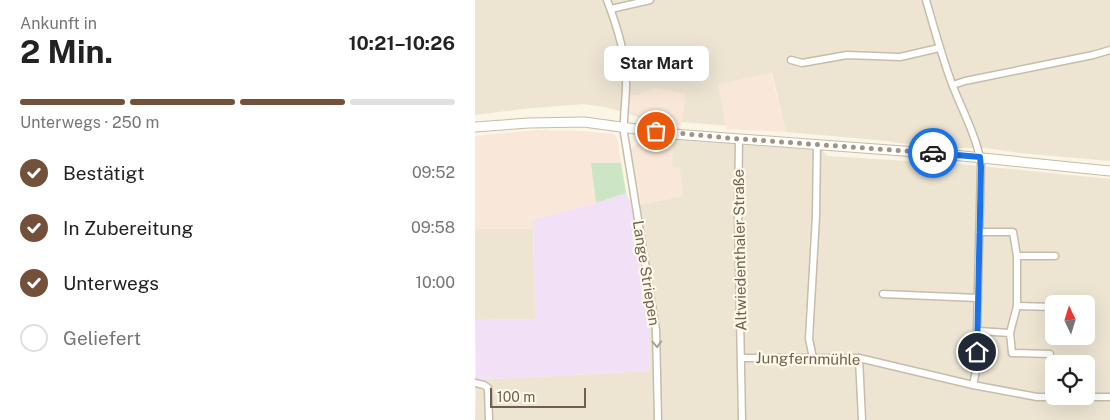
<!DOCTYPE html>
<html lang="de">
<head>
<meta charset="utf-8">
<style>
	body { margin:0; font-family:"Public Sans",sans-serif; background:#f2f2f2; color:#222; height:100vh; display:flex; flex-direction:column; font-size:19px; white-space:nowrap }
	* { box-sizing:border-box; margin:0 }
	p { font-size:16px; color:#767676 }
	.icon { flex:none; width:28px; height:28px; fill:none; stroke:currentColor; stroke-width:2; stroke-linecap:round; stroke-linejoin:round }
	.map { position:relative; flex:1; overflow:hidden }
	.side { display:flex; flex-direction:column; background:#fff; width:475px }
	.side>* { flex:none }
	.needle { width:32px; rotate:356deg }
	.controls { position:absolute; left:570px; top:295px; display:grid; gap:10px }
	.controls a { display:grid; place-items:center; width:50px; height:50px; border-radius:8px; background:#fff; box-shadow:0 5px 20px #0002; font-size:25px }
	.scale { position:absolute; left:15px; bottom:12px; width:96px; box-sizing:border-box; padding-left:5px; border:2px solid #6f5f4d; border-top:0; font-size:14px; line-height:18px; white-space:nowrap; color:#6f5f4d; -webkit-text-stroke:4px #fdf9ea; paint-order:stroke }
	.pin { position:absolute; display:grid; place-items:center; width:42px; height:42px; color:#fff; margin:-21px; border:2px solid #fff; border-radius:50%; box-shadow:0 1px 5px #0007 }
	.courier { position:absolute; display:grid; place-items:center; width:50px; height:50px; margin:-25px; border:4px solid #1a73e8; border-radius:50%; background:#fff; color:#222; box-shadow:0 1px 6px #0007 }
	.bubble { position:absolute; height:35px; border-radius:8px; background:#fff; box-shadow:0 5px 20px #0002; font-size:16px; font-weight:700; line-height:35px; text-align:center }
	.overview em { font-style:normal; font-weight:700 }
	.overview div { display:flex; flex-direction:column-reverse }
	.overview { display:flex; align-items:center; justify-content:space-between; height:85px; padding:0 20px }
	h1 { font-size:32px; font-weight:700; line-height:38px }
	.bar { display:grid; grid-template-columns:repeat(4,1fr); gap:8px 5px; align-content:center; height:60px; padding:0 20px }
	.bar i { height:6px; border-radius:4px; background:#e0e0e0 }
	.bar .selected { background:#735039 }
	.bar p { grid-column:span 4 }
	ol { padding:0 20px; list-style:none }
	li { display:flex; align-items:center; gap:15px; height:55px }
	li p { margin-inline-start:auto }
	li .icon { padding:5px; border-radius:50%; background:#735039; color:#fff; stroke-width:4 }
	li:last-child { color:#767676 }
	li i { width:28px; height:28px; border:2px solid #e0e0e0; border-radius:50% }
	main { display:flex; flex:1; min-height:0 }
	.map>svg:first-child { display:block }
</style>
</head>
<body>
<main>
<section class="side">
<div class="overview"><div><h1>2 Min.</h1><p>Ankunft in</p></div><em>10:21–10:26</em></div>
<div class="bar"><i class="selected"></i><i class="selected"></i><i class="selected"></i><i></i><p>Unterwegs · 250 m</p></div>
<ol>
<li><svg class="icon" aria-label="check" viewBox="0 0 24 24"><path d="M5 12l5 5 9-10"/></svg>Bestätigt<p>09:52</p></li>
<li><svg class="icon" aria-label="check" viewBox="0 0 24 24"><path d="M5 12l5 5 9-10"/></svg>In Zubereitung<p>09:58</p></li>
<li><svg class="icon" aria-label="check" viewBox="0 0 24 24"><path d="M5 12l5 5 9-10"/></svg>Unterwegs<p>10:00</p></li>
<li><i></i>Geliefert</li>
</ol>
</section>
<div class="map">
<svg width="635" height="420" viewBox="0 0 635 420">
	<rect width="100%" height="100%" fill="#faf5e4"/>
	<g fill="#ede5d2" fill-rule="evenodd">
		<path d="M0,0H635V161L545,153L510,148H485L423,143L413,141L311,132L297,73L255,126L207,122L197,126L178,122L152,113L129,107L108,104L47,109L0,115Z"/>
		<path d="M198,134L342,144L353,156L496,165L635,179V420H0L1,380L175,371L174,328L157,206L208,196L197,166ZM579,304H611V336H579ZM579,364H611V396H579Z"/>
		<path d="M0,229H58L60,319L0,320V359Z"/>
	</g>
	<g fill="#f9e8d9">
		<path d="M296,73L311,132L251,129L243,84Z"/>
		<path d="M181,88L211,94L206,125L178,120L153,111L155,95H163L172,90Z"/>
		<path d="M60,130L106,131L139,134L142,138L146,163H117L121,203L58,220V229H0V136Z"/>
		<path d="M166,140L198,144L197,166L205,168L208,196L166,204L156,149Z"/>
	</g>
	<path fill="#f2e1f6" d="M151,193L157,206L174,328L175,371L1,380L0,320L60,319L58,220L121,203Z"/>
	<path fill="#cce5c5" d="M116,163H146L151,193L121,203Z"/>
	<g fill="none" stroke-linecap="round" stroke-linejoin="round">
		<defs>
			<g id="minor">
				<path d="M132,0C140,21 150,53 151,75C152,95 148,114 149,133L181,330L183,420"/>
				<path d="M451,0C459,28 467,57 477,84C487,110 501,135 506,163L501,371L498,385"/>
				<path d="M136,9L175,0"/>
				<path d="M316,60L327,63L372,55L425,57L464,48"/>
				<path d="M478,85L490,81L618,55L635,50"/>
				<path d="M264,139L263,212L267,420"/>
				<path d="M504,232H538L542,256V306L535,333"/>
				<path d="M542,256H580"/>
				<path d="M408,294L503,298"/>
				<path d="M542,306L579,307"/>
				<path d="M503,331L535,333L537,353L575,354"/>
				<path d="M266,358H384L498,385L562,397H635"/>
				<path d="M338,358L334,339L341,216L342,144"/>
				<path d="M384,358L387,420"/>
				<path d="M0,383L9,385L13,388L14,420"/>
			</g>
			<path id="tertiary" d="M0,127L54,123L109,122L198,134L468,154L635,171"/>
		</defs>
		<use href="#minor" stroke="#c7bcaa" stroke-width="9"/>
		<use href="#tertiary" stroke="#c7bcaa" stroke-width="11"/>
		<use href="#minor" stroke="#fff" stroke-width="6"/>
		<use href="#tertiary" stroke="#fff" stroke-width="9"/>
	</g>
	<defs><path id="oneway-chevron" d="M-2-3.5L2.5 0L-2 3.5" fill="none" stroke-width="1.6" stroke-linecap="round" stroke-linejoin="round" transform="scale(1.25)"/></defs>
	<use stroke="#a99f94" href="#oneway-chevron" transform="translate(182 344) rotate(87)"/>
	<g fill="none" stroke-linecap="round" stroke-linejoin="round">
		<path stroke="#a09482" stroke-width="5" stroke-dasharray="0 9" d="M181,131L253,138L458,153"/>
		<path stroke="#1a73e8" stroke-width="6" d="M458,153L505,157L506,167L502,352"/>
	</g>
	<g text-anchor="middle" stroke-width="4.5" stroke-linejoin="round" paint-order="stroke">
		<g font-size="15" fill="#6f5f4d" stroke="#fdf9ea">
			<text transform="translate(265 250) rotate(-91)" y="5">Altwiedenthaler Straße</text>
			<text transform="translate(171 273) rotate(81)" y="5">Lange Striepen</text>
			<text transform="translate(333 359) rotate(1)" y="5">Jungfernmühle</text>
		</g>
	</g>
</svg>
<div class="controls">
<a><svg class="needle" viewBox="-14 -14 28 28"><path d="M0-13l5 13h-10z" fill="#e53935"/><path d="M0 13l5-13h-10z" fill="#767676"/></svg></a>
<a><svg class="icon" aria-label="locate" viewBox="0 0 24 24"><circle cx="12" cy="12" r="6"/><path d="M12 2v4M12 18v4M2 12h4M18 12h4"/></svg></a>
</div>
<div class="scale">100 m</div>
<div class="pin" style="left:181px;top:131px;background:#ea580c"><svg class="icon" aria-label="bag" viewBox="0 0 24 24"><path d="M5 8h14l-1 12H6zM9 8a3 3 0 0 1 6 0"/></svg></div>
<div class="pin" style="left:502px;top:352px;background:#1f2937"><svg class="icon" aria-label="home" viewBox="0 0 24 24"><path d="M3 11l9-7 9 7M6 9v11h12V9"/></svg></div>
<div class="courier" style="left:458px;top:153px"><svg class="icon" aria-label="car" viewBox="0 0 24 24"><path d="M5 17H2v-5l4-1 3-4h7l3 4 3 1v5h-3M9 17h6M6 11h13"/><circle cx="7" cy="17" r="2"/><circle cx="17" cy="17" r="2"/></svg></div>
<div class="bubble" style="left:129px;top:46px;width:105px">Star Mart</div>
</div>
</main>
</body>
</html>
